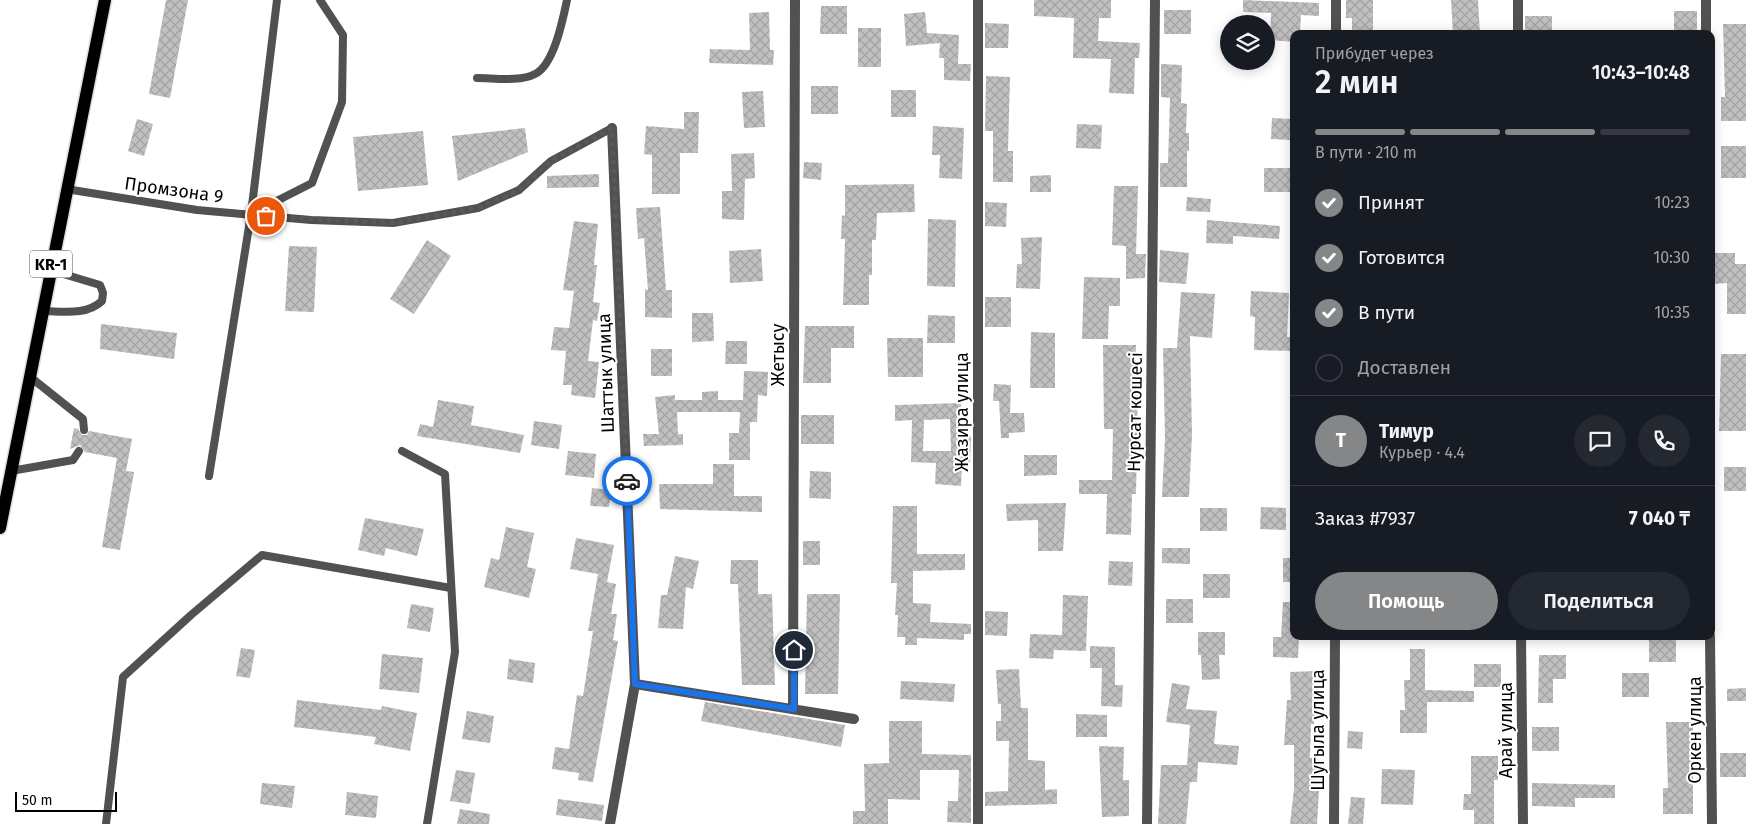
<!DOCTYPE html>
<html lang="ru">
<head>
<meta charset="utf-8">
<style>
	body { margin:0; font-family:"Fira Sans",sans-serif; background:#242831; color:#f1f3f6; height:100vh; display:flex; flex-direction:column; font-size:19px; white-space:nowrap }
	* { box-sizing:border-box; margin:0 }
	p { font-size:16px; color:#9ea1a6 }
	.icon { flex:none; width:28px; height:28px; fill:none; stroke:currentColor; stroke-width:2; stroke-linecap:round; stroke-linejoin:round }
	.map { position:relative; flex:1; overflow:hidden }
	.sheet { position:absolute; left:1290px; top:30px; width:425px; height:610px; display:flex; flex-direction:column; background:#171b24; border-radius:10px; box-shadow:0 2px 12px #0003 }
	.sheet>* { flex:none }
	.tools { position:absolute; left:1220px; top:15px; display:grid; gap:10px }
	.tools a { display:grid; place-items:center; width:55px; height:55px; border-radius:50%; background:#171b24; box-shadow:0 2px 12px #0003; font-size:25px }
	.scale { position:absolute; left:15px; bottom:12px; width:102px; box-sizing:border-box; padding-left:5px; border:2px solid #000; border-top:0; font-size:14px; line-height:18px; white-space:nowrap; color:#000; -webkit-text-stroke:4px #fff; paint-order:stroke }
	.pin { position:absolute; display:grid; place-items:center; width:42px; height:42px; color:#fff; margin:-21px; border:2px solid #fff; border-radius:50%; box-shadow:0 1px 5px #0007 }
	.courier { position:absolute; display:grid; place-items:center; width:50px; height:50px; margin:-25px; border:4px solid #1a73e8; border-radius:50%; background:#fff; color:#222; box-shadow:0 1px 6px #0007 }
	.overview em { font-style:normal; font-weight:600 }
	.overview div { display:flex; flex-direction:column-reverse }
	.overview { display:flex; align-items:center; justify-content:space-between; height:85px; padding:0 25px }
	h1 { font-size:32px; font-weight:600; line-height:38px }
	.bar { display:grid; grid-template-columns:repeat(4,1fr); gap:8px 5px; align-content:center; height:60px; padding:0 25px }
	.bar i { height:6px; border-radius:4px; background:#363941 }
	.bar .current { background:#858687 }
	.bar p { grid-column:span 4 }
	.line { display:flex; align-items:center; gap:12px; padding:0 25px; border-top:1px solid #363941 }
	.line div { flex:1 }
	.round { display:grid; place-items:center; flex:none; width:52px; height:52px; border-radius:26px; background:#242831 }
	ol { padding:0 25px; list-style:none }
	li { display:flex; align-items:center; gap:15px; height:55px }
	li p { margin-inline-start:auto }
	li .icon { padding:5px; border-radius:50%; background:#858687; color:#fff; stroke-width:4 }
	li:last-child { color:#9ea1a6 }
	li i { width:28px; height:28px; border:2px solid #363941; border-radius:50% }
	.button { display:flex; gap:10px; margin-top:auto; padding:10px 25px }
	.button a { flex:1; height:58px; border-radius:30px; background:#858687; color:#fff; font-size:20px; font-weight:600; line-height:58px; text-align:center }
	.button a+a { background:#242831; color:#f1f3f6 }
	.map>svg:first-child { display:block }
</style>
</head>
<body>
<div class="map">
<svg width="1746" height="824" viewBox="0 0 1746 824">
	<defs>
		<pattern id="building-cross-hatch" width="8" height="8" patternUnits="userSpaceOnUse" patternTransform="scale(1.25)"><rect width="8" height="8" fill="#c0c0c0"/><path d="M0 0l8 8M0 8l8-8" fill="none" stroke="#a3a3a3"/></pattern>
	</defs>
	<rect width="100%" height="100%" fill="#fff"/>
	<g fill="url(#building-cross-hatch)" fill-rule="evenodd">
		<path d="M166,0H188L170,98L149,94Z"/>
		<path d="M1034,0H1111V18H1099L1098,41L1140,43L1139,58H1135L1134,94L1109,93L1111,59L1073,58L1074,18L1034,16Z"/>
		<path d="M1243,0L1319,3V16L1301,15L1300,34H1294V42L1270,40L1271,13L1243,12Z"/>
		<path d="M1346,0H1373V34H1352V18H1346Z"/>
		<path d="M1451,0H1478L1480,34H1453Z"/>
		<path d="M821,6H847V34H820Z"/>
		<rect x="1164" y="10" width="27" height="24"/>
		<rect x="1674" y="11" width="23" height="23"/>
		<path d="M769,12L770,50H774L773,65L709,63L710,49L750,50L749,13Z"/>
		<path d="M925,12L927,33L959,35L958,64H971L970,81L944,80V58H939L940,43L906,46L904,14Z"/>
		<rect x="1525" y="16" width="27" height="18"/>
		<path d="M985,23L1009,24L1008,48H985Z"/>
		<path d="M1723,24H1746V121H1721V97H1725Z"/>
		<rect x="858" y="28" width="23" height="39"/>
		<path d="M1161,64L1182,65L1181,103L1187,104L1186,133H1189V151H1187V187H1160V163H1168L1170,98L1161,97Z"/>
		<path d="M986,76L1010,77L1008,151H1013V182H993V131H985Z"/>
		<rect x="811" y="86" width="27" height="28"/>
		<rect x="891" y="90" width="25" height="27"/>
		<path d="M763,91L765,127L744,128L742,92Z"/>
		<path d="M684,112H699L698,153H680V194H652V155L644,154L646,126L684,129Z"/>
		<path d="M1272,118L1291,119L1290,140L1271,139Z"/>
		<path d="M137,119L153,124L144,156L128,151Z"/>
		<path d="M1077,124L1102,125L1101,149L1076,148Z"/>
		<path d="M933,126L964,128L962,179L939,178L940,155H932Z"/>
		<path d="M525,128L528,152L458,181L452,136Z"/>
		<path d="M423,131L428,185L358,191L353,137Z"/>
		<rect x="1721" y="146" width="25" height="32"/>
		<path d="M754,153L755,178L745,179L744,220L722,219V191H732L731,154Z"/>
		<path d="M804,162L822,163L821,180L803,178Z"/>
		<rect x="1264" y="168" width="27" height="24"/>
		<path d="M599,174V187L547,188V176Z"/>
		<path d="M1051,175V192H1030V176Z"/>
		<path d="M914,184L915,212L877,213L876,240H872V275H869V305H843L845,239H841L842,215L845,216V185Z"/>
		<path d="M1114,186H1138L1136,254H1146L1145,278L1126,279V246L1112,245Z"/>
		<path d="M1187,197L1211,199L1210,212L1186,211Z"/>
		<path d="M985,202L1007,203L1006,227L985,226Z"/>
		<path d="M660,207L666,290H672V318L645,317V289L648,290L644,238L638,239L636,208Z"/>
		<path d="M928,219L956,220L955,287L927,286Z"/>
		<path d="M1207,220L1280,226L1279,239L1233,236V244L1206,243Z"/>
		<path d="M574,221L598,224L594,265H597L593,302L600,303L597,321L593,320L588,361L599,362L595,398L571,395L572,385H563L566,351L551,350L554,327L569,328L574,291L563,290Z"/>
		<path d="M1042,237L1040,289L1016,288L1017,264H1022L1021,238Z"/>
		<path d="M427,240L451,256L414,314L390,299Z"/>
		<path d="M289,246L317,247L314,312L285,311Z"/>
		<path d="M761,249L763,281L730,283L729,251Z"/>
		<path d="M1160,250L1189,253L1186,284L1159,282Z"/>
		<path d="M1714,253H1735V264H1746V314H1727V283L1714,284Z"/>
		<path d="M1084,277L1120,278V306H1109L1108,339H1082Z"/>
		<path d="M1251,291L1289,293L1287,337H1294V351L1254,350L1255,317L1250,316Z"/>
		<path d="M1181,292L1215,294L1212,338L1190,336L1192,435L1189,497H1162L1165,438L1163,348H1177Z"/>
		<rect x="985" y="297" width="26" height="30"/>
		<path d="M692,313H713L714,341L692,342Z"/>
		<path d="M928,315L955,316V343H927Z"/>
		<path d="M101,324L177,333L174,359L100,349Z"/>
		<path d="M805,326H854V348H831V383H803Z"/>
		<path d="M1031,332L1055,333V388H1030Z"/>
		<path d="M887,338H923V377H888Z"/>
		<path d="M726,341H747V364H725Z"/>
		<path d="M1103,345H1136V376H1138L1137,442L1136,494H1132L1131,535L1106,534L1107,494H1079V480H1112L1113,429H1104Z"/>
		<rect x="651" y="349" width="21" height="27"/>
		<path d="M1721,354H1746V431H1719Z"/>
		<path d="M744,371L768,372L767,396L758,395L757,422H750V460H729V433H739L740,412H677L678,434H683V445L644,446L643,434H659L655,397L675,395V400H702V392L718,391V400H743Z"/>
		<path d="M994,384L1011,385L1010,413H1024L1025,432L1009,433V438H1001L999,401H993Z"/>
		<path d="M438,400L474,406L471,425L524,435L520,453L417,436L420,424L433,427Z"/>
		<path d="M961,403L962,436H971L970,464H962L961,486L935,484L936,463L911,462L912,420L895,421V405ZM950,419L951,451H923L924,420Z"/>
		<rect x="801" y="415" width="33" height="29"/>
		<path d="M534,421L562,425L559,449L531,445Z"/>
		<path d="M74,428L78,429L82,435H87L89,431L132,439L126,471L134,472L120,550L102,547L117,458L85,452L80,445L70,449Z"/>
		<path d="M568,451L596,454L594,478L565,475Z"/>
		<path d="M1024,455H1057V475L1024,476Z"/>
		<path d="M713,464H734V496H762V512L660,509L659,484H713Z"/>
		<rect x="1724" y="467" width="22" height="24"/>
		<path d="M810,471L831,472V499L809,498Z"/>
		<path d="M592,488L611,490L609,507L590,506Z"/>
		<path d="M1066,503L1063,551H1038V520L1007,521L1006,504Z"/>
		<path d="M893,506H917V554H965V570L913,571V603L931,604L930,622L971,624V634H964V640L917,638V645H905V637H897L898,615H895L897,583H891Z"/>
		<path d="M1261,507L1286,508V530L1260,529Z"/>
		<rect x="1200" y="508" width="27" height="23"/>
		<path d="M365,518L424,529L417,556L386,548L384,556L358,550Z"/>
		<path d="M506,527L534,533L527,567L536,569L529,598L484,587L491,558L499,560Z"/>
		<path d="M576,538L614,545L607,582L616,584L611,614H617L613,640L618,641L593,782L578,780L579,773L552,769L555,747L569,749L577,695L583,696L593,631H588L598,574L570,569Z"/>
		<rect x="803" y="541" width="17" height="24"/>
		<path d="M1162,548H1190V564L1162,563Z"/>
		<path d="M675,556L699,561L693,589L686,587L683,629L658,628L661,595H667Z"/>
		<rect x="1283" y="558" width="11" height="24"/>
		<path d="M731,560H758V594H772L775,685H742L738,584H730Z"/>
		<path d="M1109,561L1133,562L1132,586L1108,585Z"/>
		<rect x="1203" y="574" width="27" height="24"/>
		<path d="M807,594H840L838,694H805Z"/>
		<path d="M1063,595L1088,596L1086,651L1054,650L1053,659L1029,658L1030,634L1062,635Z"/>
		<rect x="1166" y="599" width="27" height="24"/>
		<path d="M1283,602H1294V638H1299L1298,658L1273,657V637H1281Z"/>
		<path d="M411,604L434,608L430,632L407,628Z"/>
		<path d="M985,611L1008,612L1007,636L985,635Z"/>
		<path d="M1198,632H1225V655H1219L1220,679L1202,680L1201,655H1198Z"/>
		<rect x="1649" y="638" width="27" height="24"/>
		<path d="M1090,646L1115,647V685H1123L1122,707L1101,706L1102,668H1090Z"/>
		<path d="M241,648L255,650L250,678L236,676Z"/>
		<path d="M1410,649H1425V690L1474,691V702H1427V733H1400V710H1405L1404,680H1410Z"/>
		<path d="M382,654L423,658L419,693L379,689Z"/>
		<path d="M1539,655H1566V679H1553V703H1538Z"/>
		<path d="M509,659L535,663L533,683L507,679Z"/>
		<rect x="1474" y="664" width="27" height="23"/>
		<path d="M1019,669L1021,708H1028V760L1045,761V790L1057,789V804L985,806V792L1008,791L1009,741H996V721H1001V704H998L996,670Z"/>
		<path d="M1317,671L1314,724H1311L1310,758H1317V790L1319,791L1317,824H1290L1294,789V745H1284L1287,700H1291L1290,672Z"/>
		<rect x="1622" y="673" width="27" height="24"/>
		<path d="M901,681L955,684L954,702L900,699Z"/>
		<path d="M1172,683L1190,686L1186,709L1217,711L1214,744L1239,746L1237,765L1198,762L1197,782H1190L1186,824H1158L1161,765H1187L1190,725L1166,722Z"/>
		<path d="M1746,688V701H1727V689Z"/>
		<path d="M297,700L381,710L382,706L417,713L410,751L374,744L376,737L294,727Z"/>
		<path d="M705,702L845,725L841,747L701,721Z"/>
		<path d="M467,711L494,716L490,743L462,739Z"/>
		<path d="M1076,714L1107,715V737H1076Z"/>
		<path d="M889,721H922V754L971,755V823L947,822L948,801H958L959,770H920V800L888,799V824H853V811H865L864,764L889,763Z"/>
		<path d="M1666,722H1693V814H1663V788H1668Z"/>
		<rect x="1532" y="727" width="27" height="24"/>
		<path d="M1348,731L1363,732L1362,749L1347,748Z"/>
		<path d="M1099,746L1124,747L1123,780H1129V816L1102,817Z"/>
		<rect x="1720" y="753" width="26" height="24"/>
		<path d="M1471,756H1498V780H1494V824H1474V810H1463L1464,794H1471Z"/>
		<path d="M1382,769L1415,770L1413,805L1381,804Z"/>
		<path d="M456,770L475,773L470,804L450,801Z"/>
		<path d="M262,783L295,786L292,808L260,804Z"/>
		<path d="M1532,783L1615,785V798H1575V807L1532,806Z"/>
		<path d="M347,792L378,796L376,818L345,815Z"/>
		<path d="M1351,797L1365,798L1363,824H1348Z"/>
		<path d="M558,799L604,805L602,821L556,815Z"/>
		<path d="M460,809L490,814L489,824H457Z"/>
	</g>
	<g fill="none" stroke-linecap="round" stroke-linejoin="round">
		<defs>
			<path id="primary" d="M0,528L105,0"/>
		</defs>
		<use href="#primary" stroke="#dbdbdb" stroke-width="15"/>
		<g stroke="#515151" stroke-width="8">
			<path d="M477,78C494,78 520,82 535,74C554,65 563,19 567,0"/>
			<path d="M66,189L197,210L311,220L393,223L478,208L519,190L551,161L612,128"/>
			<path d="M251,214L312,183L342,102L343,35L320,0"/>
			<path d="M42,311C62,311 86,316 102,301L103,293L100,285L50,270"/>
			<path d="M29,376L83,419L84,430"/>
			<path d="M402,451L445,474L455,652L427,824"/>
			<path d="M11,471L73,460L79,451"/>
			<path d="M209,476L251,214L277,0"/>
			<path d="M106,824L123,677L191,615L262,555L451,588"/>
		</g>
		<g stroke="#515151" stroke-width="10">
			<path d="M1518,0V34"/>
			<path d="M1706,0V34"/>
			<path d="M1336,34V0"/>
			<path d="M1521,636L1523,824"/>
			<path d="M1710,636L1712,824"/>
			<path d="M635,684L854,719"/>
			<path d="M793,709L795,0"/>
			<path d="M610,824L635,684L612,128"/>
			<path d="M978,824V0"/>
			<path d="M1147,824L1155,0"/>
			<path d="M1334,824L1335,636"/>
		</g>
		<use href="#primary" stroke="#000" stroke-width="12"/>
	</g>
	<g fill="none" stroke-linecap="round" stroke-linejoin="round">
		<path stroke="#595959" stroke-width="5" stroke-dasharray="0 9" d="M266,216L393,223L478,208L519,190L551,161L612,128L627,481"/>
		<path stroke="#1a73e8" stroke-width="6" d="M627,481L635,684L794,709V650"/>
	</g>
	<g text-anchor="middle" stroke-width="4" stroke-linejoin="round" paint-order="stroke">
		<rect fill="#fff" stroke="#4c4c4c" stroke-width="1" x="30" y="250.5" width="42" height="27" rx="4"/>
		<g font-size="16" font-weight="bold" fill="#000">
			<text x="51" y="270">KR-1</text>
		</g>
		<g font-size="18" fill="#000" stroke="#fff">
			<text transform="translate(174 190) rotate(8)" y="6">Промзона 9</text>
			<text transform="translate(778 355) rotate(-90)" y="6">Жетысу</text>
			<text transform="translate(606 373) rotate(-92)" y="6">Шаттык улица</text>
			<text transform="translate(962 412) rotate(-90)" y="6">Жазира улица</text>
			<text transform="translate(1135 412) rotate(-89)" y="6">Нурсат кошесi</text>
			<text transform="translate(1318 730) rotate(-90)" y="6">Шугыла улица</text>
			<text transform="translate(1506 730) rotate(-90)" y="6">Арай улица</text>
			<text transform="translate(1695 730) rotate(-90)" y="6">Оркен улица</text>
		</g>
	</g>
</svg>
<div class="tools">
<a><svg class="icon" aria-label="layers" viewBox="0 0 24 24"><path d="M12 4l9 5-9 5-9-5zM3 14l9 5 9-5"/></svg></a>
</div>
<div class="scale">50 m</div>
<div class="pin" style="left:266px;top:216px;background:#ea580c"><svg class="icon" aria-label="bag" viewBox="0 0 24 24"><path d="M5 8h14l-1 12H6zM9 8a3 3 0 0 1 6 0"/></svg></div>
<div class="pin" style="left:794px;top:650px;background:#1f2937"><svg class="icon" aria-label="home" viewBox="0 0 24 24"><path d="M3 11l9-7 9 7M6 9v11h12V9"/></svg></div>
<div class="courier" style="left:627px;top:481px"><svg class="icon" aria-label="car" viewBox="0 0 24 24"><path d="M5 17H2v-5l4-1 3-4h7l3 4 3 1v5h-3M9 17h6M6 11h13"/><circle cx="7" cy="17" r="2"/><circle cx="17" cy="17" r="2"/></svg></div>
<section class="sheet">
<div class="overview"><div><h1>2 мин</h1><p>Прибудет через</p></div><em>10:43–10:48</em></div>
<div class="bar"><i class="current"></i><i class="current"></i><i class="current"></i><i></i><p>В пути · 210 m</p></div>
<ol>
<li><svg class="icon" aria-label="check" viewBox="0 0 24 24"><path d="M5 12l5 5 9-10"/></svg>Принят<p>10:23</p></li>
<li><svg class="icon" aria-label="check" viewBox="0 0 24 24"><path d="M5 12l5 5 9-10"/></svg>Готовится<p>10:30</p></li>
<li><svg class="icon" aria-label="check" viewBox="0 0 24 24"><path d="M5 12l5 5 9-10"/></svg>В пути<p>10:35</p></li>
<li><i></i>Доставлен</li>
</ol>
<div class="line" style="height:90px"><b class="round" style="background:#858687;color:#fff">Т</b><div><b>Тимур</b><p>Курьер · 4.4</p></div><a class="round"><svg class="icon" aria-label="chat" viewBox="0 0 24 24"><path d="M4 5h16v11H9l-5 4z"/></svg></a><a class="round"><svg class="icon" aria-label="phone" viewBox="0 0 24 24"><path d="M5 4h4l2 5-3 2q2 4 5 5l2-3 5 2v4C11 20 4 13 5 4z"/></svg></a></div>
<div class="line" style="height:65px"><div>Заказ #7937</div><b>7 040 ₸</b></div>
<div class="button"><a>Помощь</a><a>Поделиться</a></div>
</section>
</div>
</body>
</html>
